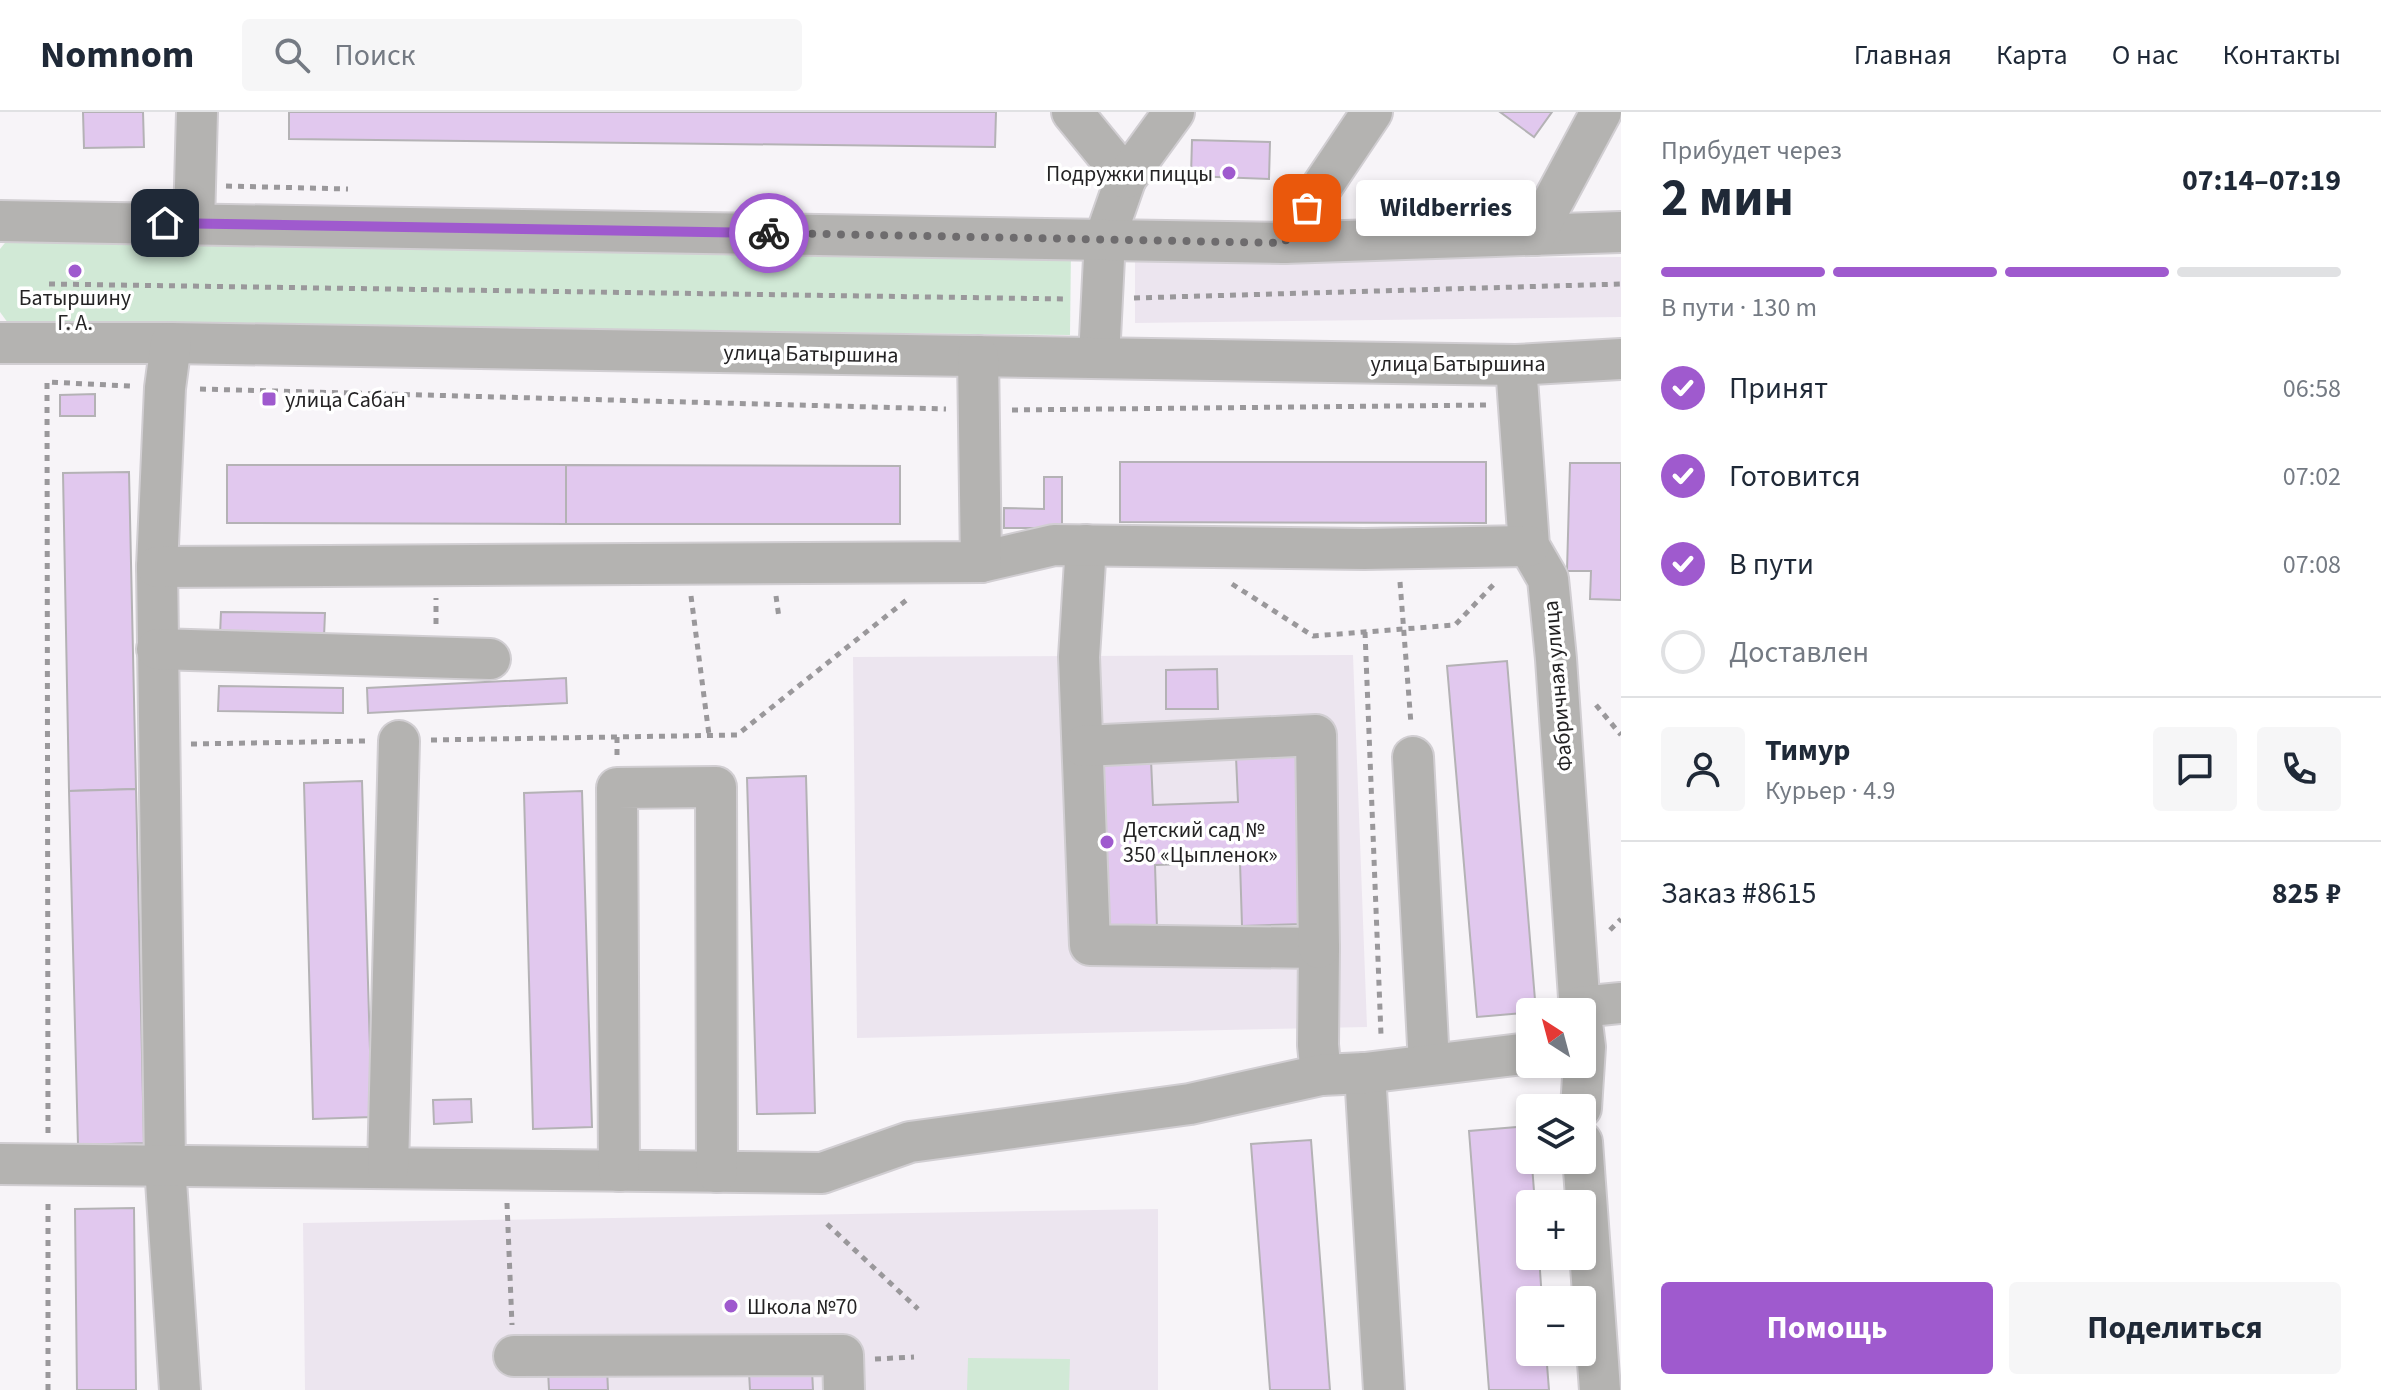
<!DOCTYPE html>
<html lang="ru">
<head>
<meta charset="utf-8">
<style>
	body { margin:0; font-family:"Source Sans 3",sans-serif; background:#f6f6f7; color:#1f2937; height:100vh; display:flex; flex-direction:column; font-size:30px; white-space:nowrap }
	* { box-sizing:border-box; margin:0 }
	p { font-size:26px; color:#747a83 }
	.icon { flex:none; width:44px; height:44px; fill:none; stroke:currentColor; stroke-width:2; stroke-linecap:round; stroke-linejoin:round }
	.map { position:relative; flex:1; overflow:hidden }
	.side { display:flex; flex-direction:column; background:#fff; width:760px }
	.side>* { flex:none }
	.needle { width:52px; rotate:324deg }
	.controls { position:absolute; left:1516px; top:886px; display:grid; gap:16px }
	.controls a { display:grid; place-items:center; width:80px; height:80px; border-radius:8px; background:#fff; box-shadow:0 4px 12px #0003; font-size:40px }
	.pin { position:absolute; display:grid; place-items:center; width:68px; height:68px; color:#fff; margin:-34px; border-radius:16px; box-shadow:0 4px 12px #0006 }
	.courier { position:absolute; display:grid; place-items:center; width:80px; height:80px; margin:-40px; border:6px solid #9f5ace; border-radius:50%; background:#fff; color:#222; box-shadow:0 2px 10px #0007 }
	.bubble { position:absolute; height:56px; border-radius:8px; background:#fff; box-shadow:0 4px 12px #0003; font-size:26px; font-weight:700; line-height:56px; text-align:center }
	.head em { font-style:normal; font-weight:700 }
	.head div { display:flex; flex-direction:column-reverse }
	.head { display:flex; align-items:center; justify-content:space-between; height:136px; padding:0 40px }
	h1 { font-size:52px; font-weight:700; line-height:60px }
	.bar { display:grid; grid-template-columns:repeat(4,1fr); gap:12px 8px; align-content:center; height:96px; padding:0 40px }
	.bar i { height:10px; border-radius:6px; background:#e0e1e3 }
	.bar .on { background:#9f5ace }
	.bar p { grid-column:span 4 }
	.line { display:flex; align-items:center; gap:20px; padding:0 40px; border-top:2px solid #e0e1e3 }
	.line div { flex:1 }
	.round { display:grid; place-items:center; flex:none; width:84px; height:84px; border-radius:8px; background:#f6f6f7 }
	ol { padding:0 40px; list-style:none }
	li { display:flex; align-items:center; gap:24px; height:88px }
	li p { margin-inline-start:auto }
	li .icon { padding:8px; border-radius:50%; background:#9f5ace; color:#fff; stroke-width:4 }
	li:last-child { color:#747a83 }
	li i { width:44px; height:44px; border:4px solid #e0e1e3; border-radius:50% }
	.primary-button { display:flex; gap:16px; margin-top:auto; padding:16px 40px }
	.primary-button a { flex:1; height:92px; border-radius:8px; background:#9f5ace; color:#fff; font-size:32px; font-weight:700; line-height:92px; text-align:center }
	.primary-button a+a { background:#f6f6f7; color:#1f2937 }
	header { display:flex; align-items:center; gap:48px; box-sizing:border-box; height:112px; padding:0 40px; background:#fff; border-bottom:2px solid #e0e1e3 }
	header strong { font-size:38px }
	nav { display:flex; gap:44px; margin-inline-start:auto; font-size:28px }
	.search { width:560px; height:72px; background:#f6f6f7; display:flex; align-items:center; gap:20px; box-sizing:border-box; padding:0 28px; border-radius:8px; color:#747a83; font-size:30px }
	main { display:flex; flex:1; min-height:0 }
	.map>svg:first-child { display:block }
</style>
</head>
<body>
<header>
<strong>Nomnom</strong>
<div class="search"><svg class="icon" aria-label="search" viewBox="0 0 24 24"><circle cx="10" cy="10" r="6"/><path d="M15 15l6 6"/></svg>Поиск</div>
<nav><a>Главная</a><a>Карта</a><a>О нас</a><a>Контакты</a></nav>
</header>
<main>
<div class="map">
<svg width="1621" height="1278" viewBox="0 0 1621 1278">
	<rect width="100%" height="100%" fill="#f7f4f8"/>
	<g fill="#ece5ef">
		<path d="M1621,145V205L1135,211V148Z"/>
		<path d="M1353,543L1367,915L857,926L853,545Z"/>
		<path d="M1158,1097V1278H305L303,1111Z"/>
	</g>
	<g fill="#d1e9d6">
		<path d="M9,126L1071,138L1070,223L8,211L0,200V137Z"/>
		<path d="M968,1246L1070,1247L1069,1278H967Z"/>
	</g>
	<g fill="#e1c8ee" stroke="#b4b2b5" stroke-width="2">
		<path d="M83,0H143L144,35L84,36Z"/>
		<path d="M289,0H996L995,35L289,27Z"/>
		<path d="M1500,0H1552L1534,25Z"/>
		<path d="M1192,28L1270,30L1269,67L1191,64Z"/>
		<path d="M95,282V304H60V283Z"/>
		<path d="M1120,350H1486V411L1120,410Z"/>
		<path d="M1570,351H1621V488L1590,487L1591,459H1567Z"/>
		<path d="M227,353H566V412L227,411Z"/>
		<path d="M566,353L900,354V412H566Z"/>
		<path d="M129,360L136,677L69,679L63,361Z"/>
		<path d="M1044,365H1062V416H1004V396L1044,397Z"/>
		<path d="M221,500L325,501L324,525L220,523Z"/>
		<path d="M1507,549L1536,900L1477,905L1447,554Z"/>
		<path d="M1217,557L1218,597H1166V558Z"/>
		<path d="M566,566L567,591L368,601L367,576Z"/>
		<path d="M219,574L343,576V601L218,599Z"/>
		<path d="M1296,643L1302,812L1242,814L1240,750L1155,753L1157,817L1097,819L1092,650L1151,648L1153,693L1238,690L1236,645Z"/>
		<path d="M806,664L815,1001L757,1002L747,666Z"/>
		<path d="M362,669L372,1005L313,1007L304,671Z"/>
		<path d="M136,677L144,1031L78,1033L69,679Z"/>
		<path d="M582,679L592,1015L533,1017L524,681Z"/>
		<path d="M471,987L472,1010L434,1012L433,988Z"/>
		<path d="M1529,1014L1535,1092H1530V1144H1539L1542,1188H1530V1240H1546L1549,1278H1489L1469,1019Z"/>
		<path d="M1311,1028L1330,1278H1270L1251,1032Z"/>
		<path d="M134,1096L136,1278H77L75,1097Z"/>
		<path d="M607,1256L608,1278H549L548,1258Z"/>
		<path d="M812,1258L813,1278H750L749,1260Z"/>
	</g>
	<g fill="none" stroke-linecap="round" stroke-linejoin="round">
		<defs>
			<g id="minor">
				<path d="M1072,0L1126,66L1105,126L1099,246"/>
				<path d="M1126,66L1174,0"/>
				<path d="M0,109L1284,131L1621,120"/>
				<path d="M194,111L197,0"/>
				<path d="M1535,123L1601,0"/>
				<path d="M1284,131L1372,0"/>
				<path d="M0,231H171L1516,253L1621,247"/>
				<path d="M171,231L165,276L157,455L165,1054L180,1278"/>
				<path d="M1516,253L1529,434L1548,467L1556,547L1580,900"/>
				<path d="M1086,433L1079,545L1090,833L1319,836L1318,933L1321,963"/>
				<path d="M981,450L1054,433L1364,437L1529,434"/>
				<path d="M157,455L981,450L978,244"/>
				<path d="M157,537L490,547"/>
				<path d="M1083,634L1316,623L1319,836"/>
				<path d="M1413,645L1429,952"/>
				<path d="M1580,895L1621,891"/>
				<path d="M1365,961L1384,1278"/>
				<path d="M1581,996L1585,935L1582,911"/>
				<path d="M1582,1030L1600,1278"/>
				<path d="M0,1052L822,1061L910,1030L1190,992L1321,963L1365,961L1530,941"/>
				<path d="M388,1056L399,629"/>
				<path d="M619,1059L617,676L716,675L717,1060"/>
				<path d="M514,1244L843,1243L844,1278"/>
			</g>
		</defs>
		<use href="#minor" stroke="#d1ced2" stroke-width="44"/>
		<g stroke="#9a989b" stroke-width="5" stroke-dasharray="6 6" stroke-linecap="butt">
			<path d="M226,74L348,77"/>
			<path d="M49,172L1068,187"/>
			<path d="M1134,186L1621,172"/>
			<path d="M200,277L946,297"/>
			<path d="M1012,298L1486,293"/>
			<path d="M1400,470L1411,612"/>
			<path d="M1232,472L1313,524L1455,513L1496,470"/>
			<path d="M691,484L709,623"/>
			<path d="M776,484L779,506"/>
			<path d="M436,512V486"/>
			<path d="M1365,520L1381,923H1378"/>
			<path d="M1596,593L1621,623"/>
			<path d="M617,625V644"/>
			<path d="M431,628L737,623L909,486"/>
			<path d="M191,632L365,629"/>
			<path d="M1610,818L1621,807"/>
			<path d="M48,1021L47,270L130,274"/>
			<path d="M507,1091L512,1213"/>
			<path d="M827,1112L918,1197"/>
			<path d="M875,1247L914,1245"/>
			<path d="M48,1278V1087"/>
		</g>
		<use href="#minor" stroke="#b4b3b1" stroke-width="40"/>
	</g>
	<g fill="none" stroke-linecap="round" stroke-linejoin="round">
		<path stroke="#6e6c6e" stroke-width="8" stroke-dasharray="0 14.4" d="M769,121L1284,131L1307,96"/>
		<path stroke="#9f5ace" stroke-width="10" d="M165,111L769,121"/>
	</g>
	<g fill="#9f5ace" stroke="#fff" stroke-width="3">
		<circle cx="1229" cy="61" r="8"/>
		<circle cx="75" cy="159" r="8"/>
		<rect x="261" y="279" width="16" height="16" rx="4"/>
		<circle cx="1107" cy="730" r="8"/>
		<circle cx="731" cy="1194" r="8"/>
	</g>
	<g text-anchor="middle" stroke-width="7" stroke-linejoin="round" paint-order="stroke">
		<g font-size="22" fill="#242324" stroke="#fff" text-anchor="start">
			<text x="1213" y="69" text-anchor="end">Подружки пиццы</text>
			<text x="75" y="193" text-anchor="middle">Батыршину<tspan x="75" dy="25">Г. А.</tspan></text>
			<text x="285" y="295">улица Сабан</text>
			<text x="1123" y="725">Детский сад №<tspan x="1123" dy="25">350 «Цыпленок»</tspan></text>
			<text x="747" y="1202">Школа №70</text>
		</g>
		<g font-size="22" fill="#242324" stroke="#fff">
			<text transform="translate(811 241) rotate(1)" y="8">улица Батыршина</text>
			<text x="1458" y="259">улица Батыршина</text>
			<text transform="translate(1557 574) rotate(-95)" y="8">Фабричная улица</text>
		</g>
	</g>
</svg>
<div class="controls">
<a><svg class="needle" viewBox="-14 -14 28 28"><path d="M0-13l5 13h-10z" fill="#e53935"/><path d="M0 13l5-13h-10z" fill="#747a83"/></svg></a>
<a><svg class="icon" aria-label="layers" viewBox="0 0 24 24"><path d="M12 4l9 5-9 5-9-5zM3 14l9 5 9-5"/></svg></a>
<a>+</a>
<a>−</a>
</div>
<div class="pin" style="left:1307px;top:96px;background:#ea580c"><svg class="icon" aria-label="bag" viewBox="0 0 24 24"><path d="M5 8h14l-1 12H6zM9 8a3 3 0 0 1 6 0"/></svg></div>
<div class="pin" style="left:165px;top:111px;background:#1f2937"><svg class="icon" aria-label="home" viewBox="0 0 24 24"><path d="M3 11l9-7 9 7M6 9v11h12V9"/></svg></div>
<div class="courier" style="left:769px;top:121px"><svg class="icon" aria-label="bike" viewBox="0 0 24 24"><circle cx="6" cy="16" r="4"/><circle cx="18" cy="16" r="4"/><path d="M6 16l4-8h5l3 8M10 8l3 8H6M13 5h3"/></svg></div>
<div class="bubble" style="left:1356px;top:68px;width:180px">Wildberries</div>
</div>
<section class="side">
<div class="head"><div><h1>2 мин</h1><p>Прибудет через</p></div><em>07:14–07:19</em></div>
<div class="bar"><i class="on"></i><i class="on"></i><i class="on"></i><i></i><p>В пути · 130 m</p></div>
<ol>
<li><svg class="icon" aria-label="check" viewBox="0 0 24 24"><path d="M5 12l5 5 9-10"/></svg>Принят<p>06:58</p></li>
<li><svg class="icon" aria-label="check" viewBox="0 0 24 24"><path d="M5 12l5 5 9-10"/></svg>Готовится<p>07:02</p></li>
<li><svg class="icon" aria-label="check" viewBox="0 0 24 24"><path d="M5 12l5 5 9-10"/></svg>В пути<p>07:08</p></li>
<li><i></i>Доставлен</li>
</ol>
<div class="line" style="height:144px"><a class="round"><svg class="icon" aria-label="person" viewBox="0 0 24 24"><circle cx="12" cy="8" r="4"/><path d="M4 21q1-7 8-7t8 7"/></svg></a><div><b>Тимур</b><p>Курьер · 4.9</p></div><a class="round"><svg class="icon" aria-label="chat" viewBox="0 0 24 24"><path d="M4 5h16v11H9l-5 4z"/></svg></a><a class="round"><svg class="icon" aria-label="phone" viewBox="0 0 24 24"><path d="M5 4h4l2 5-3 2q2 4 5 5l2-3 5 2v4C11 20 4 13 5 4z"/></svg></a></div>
<div class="line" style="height:104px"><div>Заказ #8615</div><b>825 ₽</b></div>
<div class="primary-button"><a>Помощь</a><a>Поделиться</a></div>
</section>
</main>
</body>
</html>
